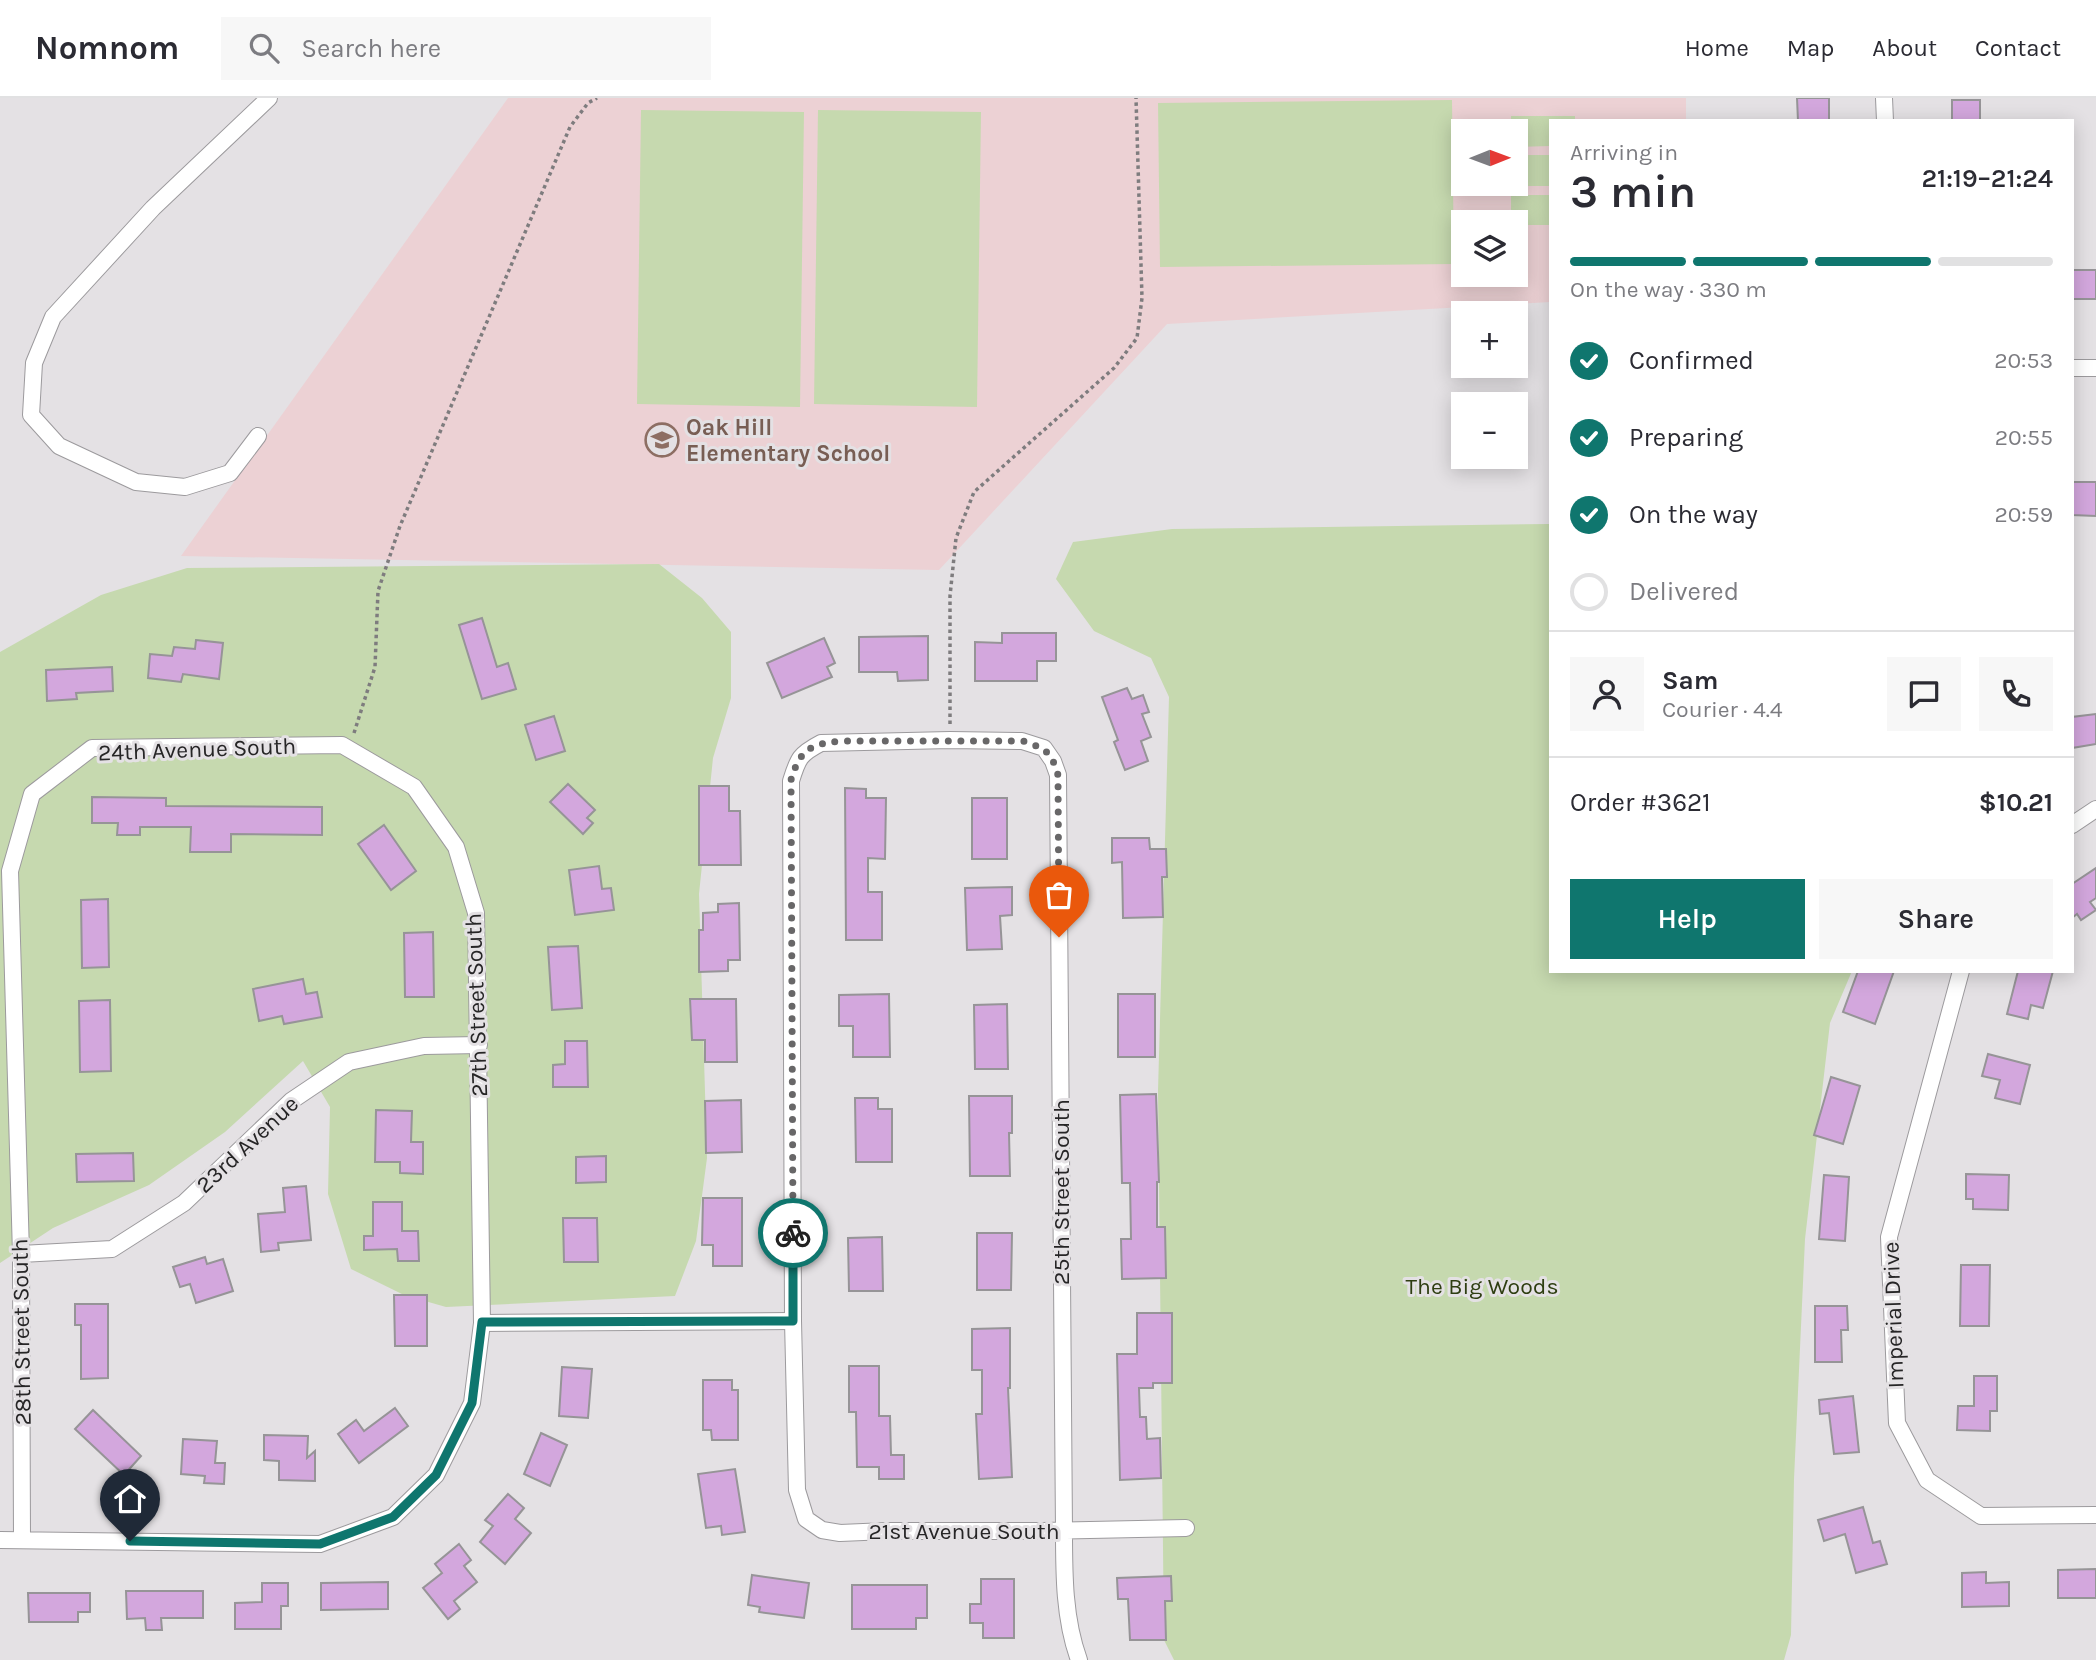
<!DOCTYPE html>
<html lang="en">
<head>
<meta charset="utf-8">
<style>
	body { margin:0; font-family:Karla,sans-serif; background:#f7f7f7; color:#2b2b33; height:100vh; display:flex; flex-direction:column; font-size:26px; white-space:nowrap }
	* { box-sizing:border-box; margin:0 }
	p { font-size:23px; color:#7c7c81 }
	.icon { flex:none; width:38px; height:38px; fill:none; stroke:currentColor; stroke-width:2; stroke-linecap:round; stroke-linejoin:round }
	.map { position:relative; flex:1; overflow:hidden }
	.sheet { position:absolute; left:1549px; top:21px; width:525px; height:854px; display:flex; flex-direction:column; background:#fff; border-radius:0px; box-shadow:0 4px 18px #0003 }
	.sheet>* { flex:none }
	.needle { width:46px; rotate:89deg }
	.buttons { position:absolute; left:1451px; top:21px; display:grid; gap:14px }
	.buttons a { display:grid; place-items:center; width:77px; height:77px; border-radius:0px; background:#fff; box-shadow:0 4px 18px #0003; font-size:35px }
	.pin { position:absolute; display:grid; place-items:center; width:60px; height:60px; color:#fff; margin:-72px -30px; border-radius:50% 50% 50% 0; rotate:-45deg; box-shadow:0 0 7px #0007 }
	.pin .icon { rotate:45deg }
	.courier { position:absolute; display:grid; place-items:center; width:70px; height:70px; margin:-35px; border:5px solid #0f766e; border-radius:50%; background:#fff; color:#222; box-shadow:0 2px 9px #0007 }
	.overview em { font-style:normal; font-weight:600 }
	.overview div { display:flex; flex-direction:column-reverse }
	.overview { display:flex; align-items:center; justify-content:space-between; height:119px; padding:0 21px }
	h1 { font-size:46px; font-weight:600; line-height:52px }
	.bar { display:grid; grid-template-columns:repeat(4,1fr); gap:10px 7px; align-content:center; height:84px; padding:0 21px }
	.bar i { height:9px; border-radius:5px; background:#e1e1e2 }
	.bar .selected { background:#0f766e }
	.bar p { grid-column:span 4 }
	.line { display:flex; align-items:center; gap:18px; padding:0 21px; border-top:2px solid #e1e1e2 }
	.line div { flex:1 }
	.round { display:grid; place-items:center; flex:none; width:74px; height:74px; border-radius:0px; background:#f7f7f7 }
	ol { padding:0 21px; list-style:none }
	li { display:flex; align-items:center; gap:21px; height:77px }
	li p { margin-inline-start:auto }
	li .icon { padding:7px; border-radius:50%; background:#0f766e; color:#fff; stroke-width:4 }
	li:last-child { color:#7c7c81 }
	li i { width:38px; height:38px; border:4px solid #e1e1e2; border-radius:50% }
	.action { display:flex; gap:14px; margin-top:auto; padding:14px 21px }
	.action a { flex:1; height:80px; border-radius:0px; background:#0f766e; color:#fff; font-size:28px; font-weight:600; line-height:80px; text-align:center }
	.action a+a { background:#f7f7f7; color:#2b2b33 }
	header { display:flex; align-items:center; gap:42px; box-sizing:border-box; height:98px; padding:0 35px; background:#fff; border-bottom:2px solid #e1e1e2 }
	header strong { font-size:33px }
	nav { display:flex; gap:38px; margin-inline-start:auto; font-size:24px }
	.search { width:490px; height:63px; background:#f7f7f7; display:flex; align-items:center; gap:18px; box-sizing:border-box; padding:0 24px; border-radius:0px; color:#7c7c81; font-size:26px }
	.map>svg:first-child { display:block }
</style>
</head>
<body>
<header>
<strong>Nomnom</strong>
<div class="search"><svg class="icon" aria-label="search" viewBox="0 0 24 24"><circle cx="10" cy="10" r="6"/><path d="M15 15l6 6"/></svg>Search here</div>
<nav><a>Home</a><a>Map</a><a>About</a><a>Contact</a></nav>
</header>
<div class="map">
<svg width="2096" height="1562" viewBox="0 0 2096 1562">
	<rect width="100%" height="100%" fill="#e4e1e4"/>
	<path fill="#ecd1d4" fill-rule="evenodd" d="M508,0H1686V23H1550V204L1167,226L939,472L181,458ZM1463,33H1516V86H1463ZM1463,124H1516V177H1463Z"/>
	<g fill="#c6d9af">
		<path d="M1452,2L1454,166L1160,169L1158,5Z"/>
		<path d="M641,12L804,14L800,309L637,306Z"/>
		<path d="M818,12L981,14L977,309L814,306Z"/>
		<path d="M1511,18H1575V23H1550V48L1516,49V33H1511Z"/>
		<path d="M1516,57H1550V88H1511V86H1516Z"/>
		<path d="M1511,97H1550V127H1516V124H1511Z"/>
		<path d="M1550,426V873H1852L1830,925L1805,1141L1794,1381L1791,1537L1784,1562H1174L1164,1542L1158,993L1169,599L1151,560L1094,533L1056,481L1073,444L1172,431Z"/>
		<path d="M659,466L702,500L731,534V600L713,660L699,796L707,1060L696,1143L675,1198L446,1209L404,1197L351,1171L328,1096L330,1009L303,963L225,1034L149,1087L53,1130L0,1165V554L101,497L187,470Z"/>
	</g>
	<g fill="#d3a7dd" stroke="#969497" stroke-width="2">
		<path d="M1797,0H1829V23H1798Z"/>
		<rect x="1952" y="2" width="28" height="21"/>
		<rect x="2072" y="172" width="24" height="29"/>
		<path d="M2072,384H2096V418L2072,417Z"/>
		<path d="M482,520L497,569L508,565L516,591L482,601L459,527Z"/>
		<path d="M1002,535H1056V563H1037V583H975V544L1002,545Z"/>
		<path d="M928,538V582L898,583L897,574H859V539Z"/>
		<path d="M824,540L835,565L827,569L832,579L782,600L767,565Z"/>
		<path d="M196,542L223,545L219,581L183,576L181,584L148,580L150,556L172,558L174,549L195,551Z"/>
		<path d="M112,569L113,593L76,595L77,601L47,603L46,572Z"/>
		<path d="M1127,590L1132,601L1143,597L1149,614L1142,616L1151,639L1141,643L1148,663L1125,672L1114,644L1118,642L1102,599Z"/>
		<path d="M2096,616V646L2072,650V619Z"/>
		<path d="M554,618L565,653L536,662L525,627Z"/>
		<path d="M568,686L595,712L587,720L593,725L583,736L550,704Z"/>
		<path d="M699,688H729V713H740L741,767H699Z"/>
		<path d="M845,690L866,691V700H886L885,761L868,760V794H882V842H846Z"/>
		<path d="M92,699L166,700V708L322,709V737L231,736V754H190L191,729H140V737H117L118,725H92Z"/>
		<rect x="972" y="700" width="35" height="61"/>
		<path d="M384,727L416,773L391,792L358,746Z"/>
		<path d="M1112,740H1149L1150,751H1166L1167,779H1162L1163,819L1123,820L1122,764L1112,765Z"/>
		<path d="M599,768L602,791L611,790L614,812L575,817L569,772Z"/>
		<path d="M2096,770V800L2090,804L2096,812L2081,822L2077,816L2072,820V786Z"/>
		<path d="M1012,789V817L1000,818L1002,851L967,852L965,790Z"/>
		<path d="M108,801L109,869L82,870L81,802Z"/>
		<path d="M739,805L740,862H728V873L699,874V832H703V815L718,814V806Z"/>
		<path d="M433,834L434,899H405L404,835Z"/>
		<path d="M578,848L582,910L552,912L548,849Z"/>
		<path d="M1858,873H1894L1875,926L1843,914Z"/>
		<path d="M2018,873H2053L2043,910L2031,907L2028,921L2007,916Z"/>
		<path d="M303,881L306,896L317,894L322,919L284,926L282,918L259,923L253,891Z"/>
		<path d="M889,896L890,959H853V928H839V897Z"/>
		<rect x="1118" y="896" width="37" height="63"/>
		<path d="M690,901H736L737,964H705V942H692Z"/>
		<path d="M110,902L111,973L80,974L79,903Z"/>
		<path d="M1007,906L1008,971H975L974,907Z"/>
		<path d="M565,943H587L588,989H553V967L565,966Z"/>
		<path d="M1988,956L2030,967L2020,1006L1995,1000L2000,982L1982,978Z"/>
		<path d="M1831,979L1860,988L1843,1046L1814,1037Z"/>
		<path d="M1156,996L1159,1084H1157V1129H1165L1166,1180L1122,1181L1121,1141H1131L1130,1085H1122L1120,997Z"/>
		<path d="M969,998H1012V1035H1009L1010,1078H970Z"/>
		<path d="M855,1000H878V1011H892V1064H856Z"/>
		<path d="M741,1002L742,1054L706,1055L705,1003Z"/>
		<path d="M376,1012L412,1013L411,1044H423V1076L400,1075V1064H375Z"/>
		<path d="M133,1055L134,1083L77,1084L76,1056Z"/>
		<path d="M606,1058V1084L576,1085V1059Z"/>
		<path d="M1966,1076L2009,1077L2008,1112L1973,1111V1101H1966Z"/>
		<path d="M1824,1077L1849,1079L1845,1143L1819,1141Z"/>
		<path d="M306,1088L311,1142L278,1145L279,1152L261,1154L258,1116L285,1114L283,1090Z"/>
		<path d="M703,1100H742V1168H713V1147H702Z"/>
		<path d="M373,1104H402V1133H418L419,1163H398L397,1151L364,1152V1138H373Z"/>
		<path d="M563,1120H597L598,1164H564Z"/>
		<path d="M977,1135H1012L1011,1192H977Z"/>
		<path d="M882,1139L883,1193H849L848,1140Z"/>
		<path d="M205,1159L207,1166L223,1161L233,1193L196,1205L190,1186L180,1189L173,1169Z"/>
		<path d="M1961,1167H1990L1989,1228H1960Z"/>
		<path d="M394,1197H427V1248H395Z"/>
		<path d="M75,1206H108V1280L81,1281V1227H75Z"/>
		<path d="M1815,1208H1847L1848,1232H1841L1842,1264H1815Z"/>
		<path d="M1137,1215H1172V1285H1153V1290H1139L1140,1319H1146L1147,1341L1160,1340L1161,1380L1120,1382L1117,1256H1137Z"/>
		<path d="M1010,1230V1290H1008L1012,1379L979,1381L976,1316H982V1272H972V1231Z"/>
		<path d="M849,1268H879V1318H890L891,1357H904V1381H879V1369H857L856,1314H849Z"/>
		<path d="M562,1269L592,1271L588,1320L559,1318Z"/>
		<path d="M1974,1278H1997V1313H1990V1333L1957,1332L1958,1308H1974Z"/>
		<path d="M703,1282H732V1292H738V1342H712L711,1332H703Z"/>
		<path d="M1853,1298L1859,1354L1834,1356L1829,1315L1820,1316L1819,1302Z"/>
		<path d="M395,1310L408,1328L359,1365L338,1336L356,1322L364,1333Z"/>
		<path d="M93,1312L141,1358L124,1377L75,1331Z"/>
		<path d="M541,1335L567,1347L550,1388L524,1376Z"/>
		<path d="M264,1337L308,1338L307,1360L315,1353V1383L279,1382V1363L264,1362Z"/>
		<path d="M183,1341L217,1343L215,1365H225L224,1386L204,1385L205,1378L181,1376Z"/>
		<path d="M735,1371L745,1434L722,1437L721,1428L706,1430L698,1376Z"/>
		<path d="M508,1396L524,1410L515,1421L531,1435L505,1466L480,1444L493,1428L485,1422Z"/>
		<path d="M1863,1409L1873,1445L1880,1443L1887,1466L1856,1475L1845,1436L1824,1443L1818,1422Z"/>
		<path d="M459,1446L471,1462L464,1468L477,1484L454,1503L460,1511L448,1521L423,1490L442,1475L435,1466Z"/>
		<path d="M2096,1471V1500H2058V1472Z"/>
		<path d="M1986,1474V1485L2009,1484V1508L1962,1509V1475Z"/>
		<path d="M752,1477L809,1485L804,1520L759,1514L760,1509L748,1507Z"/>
		<path d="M1171,1478L1172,1503H1165L1166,1542H1130L1128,1501H1118L1117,1480Z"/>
		<path d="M981,1481H1014V1540H983V1525H970V1506H981Z"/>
		<path d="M388,1484V1511L321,1512V1485Z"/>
		<path d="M262,1485H288V1508H281V1531H235V1505L262,1504Z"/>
		<path d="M852,1487H927V1520H916V1531H852Z"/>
		<path d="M126,1493H203V1520H161L162,1532H146L145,1520L127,1521Z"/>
		<path d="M28,1495H90V1514H78V1524H29Z"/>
	</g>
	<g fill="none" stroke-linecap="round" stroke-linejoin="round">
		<defs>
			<g id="street">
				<path d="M1884,0L1885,23"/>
				<path d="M2072,270H2096"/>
				<path d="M258,338L230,375L185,389L136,384L59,348L31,317L34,265L53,219L153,110L269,0"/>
				<path d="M2072,727L2096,711"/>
				<path d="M1961,873L1889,1139L1897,1325L1927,1382L1981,1418L2096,1417"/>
				<path d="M21,1156L112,1151L184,1105L291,1003L349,964L424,948L479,947"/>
				<path d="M482,1225L793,1223"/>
				<path d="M0,1442L320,1446L393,1419L436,1377L472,1305L482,1225L476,815L456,749L414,689L342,647L92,650L32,696L10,773L21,1156L22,1442"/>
				<path d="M1079,1562C1064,1521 1064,1476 1064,1433L1058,677L1053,663L1044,650L1022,643L950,642L821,645C800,656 798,660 791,683L793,1223L797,1392L806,1421L822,1432L840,1435L887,1433H1042L1186,1430"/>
			</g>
		</defs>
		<use href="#street" stroke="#9c9a9d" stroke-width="18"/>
		<g stroke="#7e7c7e" stroke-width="3.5" stroke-dasharray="3.5 3.5" stroke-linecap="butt">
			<path d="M950,626V498L956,440L974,394L1114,270L1137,240L1142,200L1136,0"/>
			<path d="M354,635L375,569L378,493L400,428L570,29L588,5L597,0"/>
		</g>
		<use href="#street" stroke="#fff" stroke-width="16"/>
	</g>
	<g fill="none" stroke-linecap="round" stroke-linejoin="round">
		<path stroke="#686768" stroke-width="7" stroke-dasharray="0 12.6" d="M793,1135L791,682C800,651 810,646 842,643H1023C1046,651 1051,653 1058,677L1059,839"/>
		<path stroke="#0f766e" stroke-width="9" d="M130,1443L320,1446L393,1419L436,1377L472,1305L482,1224L793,1223V1135"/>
	</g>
	<defs>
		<symbol id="school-ring" viewBox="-11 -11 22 22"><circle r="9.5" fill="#e4e1e4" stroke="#8d6e63" stroke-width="1.5"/><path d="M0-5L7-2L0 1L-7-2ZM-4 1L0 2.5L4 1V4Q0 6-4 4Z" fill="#8d6e63"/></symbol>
	</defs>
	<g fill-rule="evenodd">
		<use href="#school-ring" x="643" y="323" width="38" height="38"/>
	</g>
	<g text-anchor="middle" stroke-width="6" stroke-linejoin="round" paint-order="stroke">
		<g font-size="23" font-weight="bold" fill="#785e54" stroke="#e4e1e4" text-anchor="start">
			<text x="686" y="337">Oak Hill<tspan x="686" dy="26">Elementary School</tspan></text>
		</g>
		<g font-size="23" fill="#262526" stroke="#e4e1e4">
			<text transform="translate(197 651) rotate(-2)" y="8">24th Avenue South</text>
			<text transform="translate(476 907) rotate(-92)" y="8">27th Street South</text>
			<text transform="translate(247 1046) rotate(-43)" y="8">23rd Avenue</text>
			<text transform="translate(1061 1094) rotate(-90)" y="8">25th Street South</text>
			<text transform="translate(1893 1217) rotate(-92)" y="8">Imperial Drive</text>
			<text transform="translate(21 1234) rotate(-91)" y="8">28th Street South</text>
			<text x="964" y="1441">21st Avenue South</text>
		</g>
		<g font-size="23" fill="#2e3e11" stroke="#e4e1e4">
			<text x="1482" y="1196">The Big Woods</text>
		</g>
	</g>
</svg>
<div class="buttons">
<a><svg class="needle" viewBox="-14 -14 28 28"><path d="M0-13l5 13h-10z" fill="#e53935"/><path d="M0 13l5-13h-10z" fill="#7c7c81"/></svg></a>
<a><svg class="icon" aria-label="layers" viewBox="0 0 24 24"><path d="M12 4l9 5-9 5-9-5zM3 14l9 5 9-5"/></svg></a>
<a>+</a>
<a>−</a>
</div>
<div class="pin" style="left:1059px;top:839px;background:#ea580c"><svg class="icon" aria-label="bag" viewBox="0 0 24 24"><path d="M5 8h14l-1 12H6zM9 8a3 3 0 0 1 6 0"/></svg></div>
<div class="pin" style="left:130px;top:1443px;background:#1f2937"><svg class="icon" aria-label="home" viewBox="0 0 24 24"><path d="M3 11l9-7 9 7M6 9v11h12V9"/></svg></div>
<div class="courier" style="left:793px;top:1135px"><svg class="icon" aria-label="bike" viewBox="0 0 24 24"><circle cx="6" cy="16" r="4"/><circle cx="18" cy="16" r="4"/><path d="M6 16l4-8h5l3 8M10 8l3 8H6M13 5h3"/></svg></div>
<section class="sheet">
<div class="overview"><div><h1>3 min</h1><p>Arriving in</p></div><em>21:19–21:24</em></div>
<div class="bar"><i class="selected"></i><i class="selected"></i><i class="selected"></i><i></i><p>On the way · 330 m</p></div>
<ol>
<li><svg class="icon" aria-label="check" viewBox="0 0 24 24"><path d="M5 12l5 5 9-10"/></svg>Confirmed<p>20:53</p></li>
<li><svg class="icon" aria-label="check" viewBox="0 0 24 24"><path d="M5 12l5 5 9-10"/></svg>Preparing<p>20:55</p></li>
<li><svg class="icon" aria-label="check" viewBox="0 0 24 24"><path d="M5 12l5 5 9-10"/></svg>On the way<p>20:59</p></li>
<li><i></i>Delivered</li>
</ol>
<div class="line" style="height:126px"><a class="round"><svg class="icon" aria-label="person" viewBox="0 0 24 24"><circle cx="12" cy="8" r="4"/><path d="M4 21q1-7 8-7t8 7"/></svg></a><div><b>Sam</b><p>Courier · 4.4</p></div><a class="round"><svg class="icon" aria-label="chat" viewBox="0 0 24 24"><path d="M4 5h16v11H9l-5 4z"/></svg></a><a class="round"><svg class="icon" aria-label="phone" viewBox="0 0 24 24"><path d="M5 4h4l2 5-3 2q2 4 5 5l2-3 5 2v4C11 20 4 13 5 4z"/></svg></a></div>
<div class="line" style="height:91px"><div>Order #3621</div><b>$10.21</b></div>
<div class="action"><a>Help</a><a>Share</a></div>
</section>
</div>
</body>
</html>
